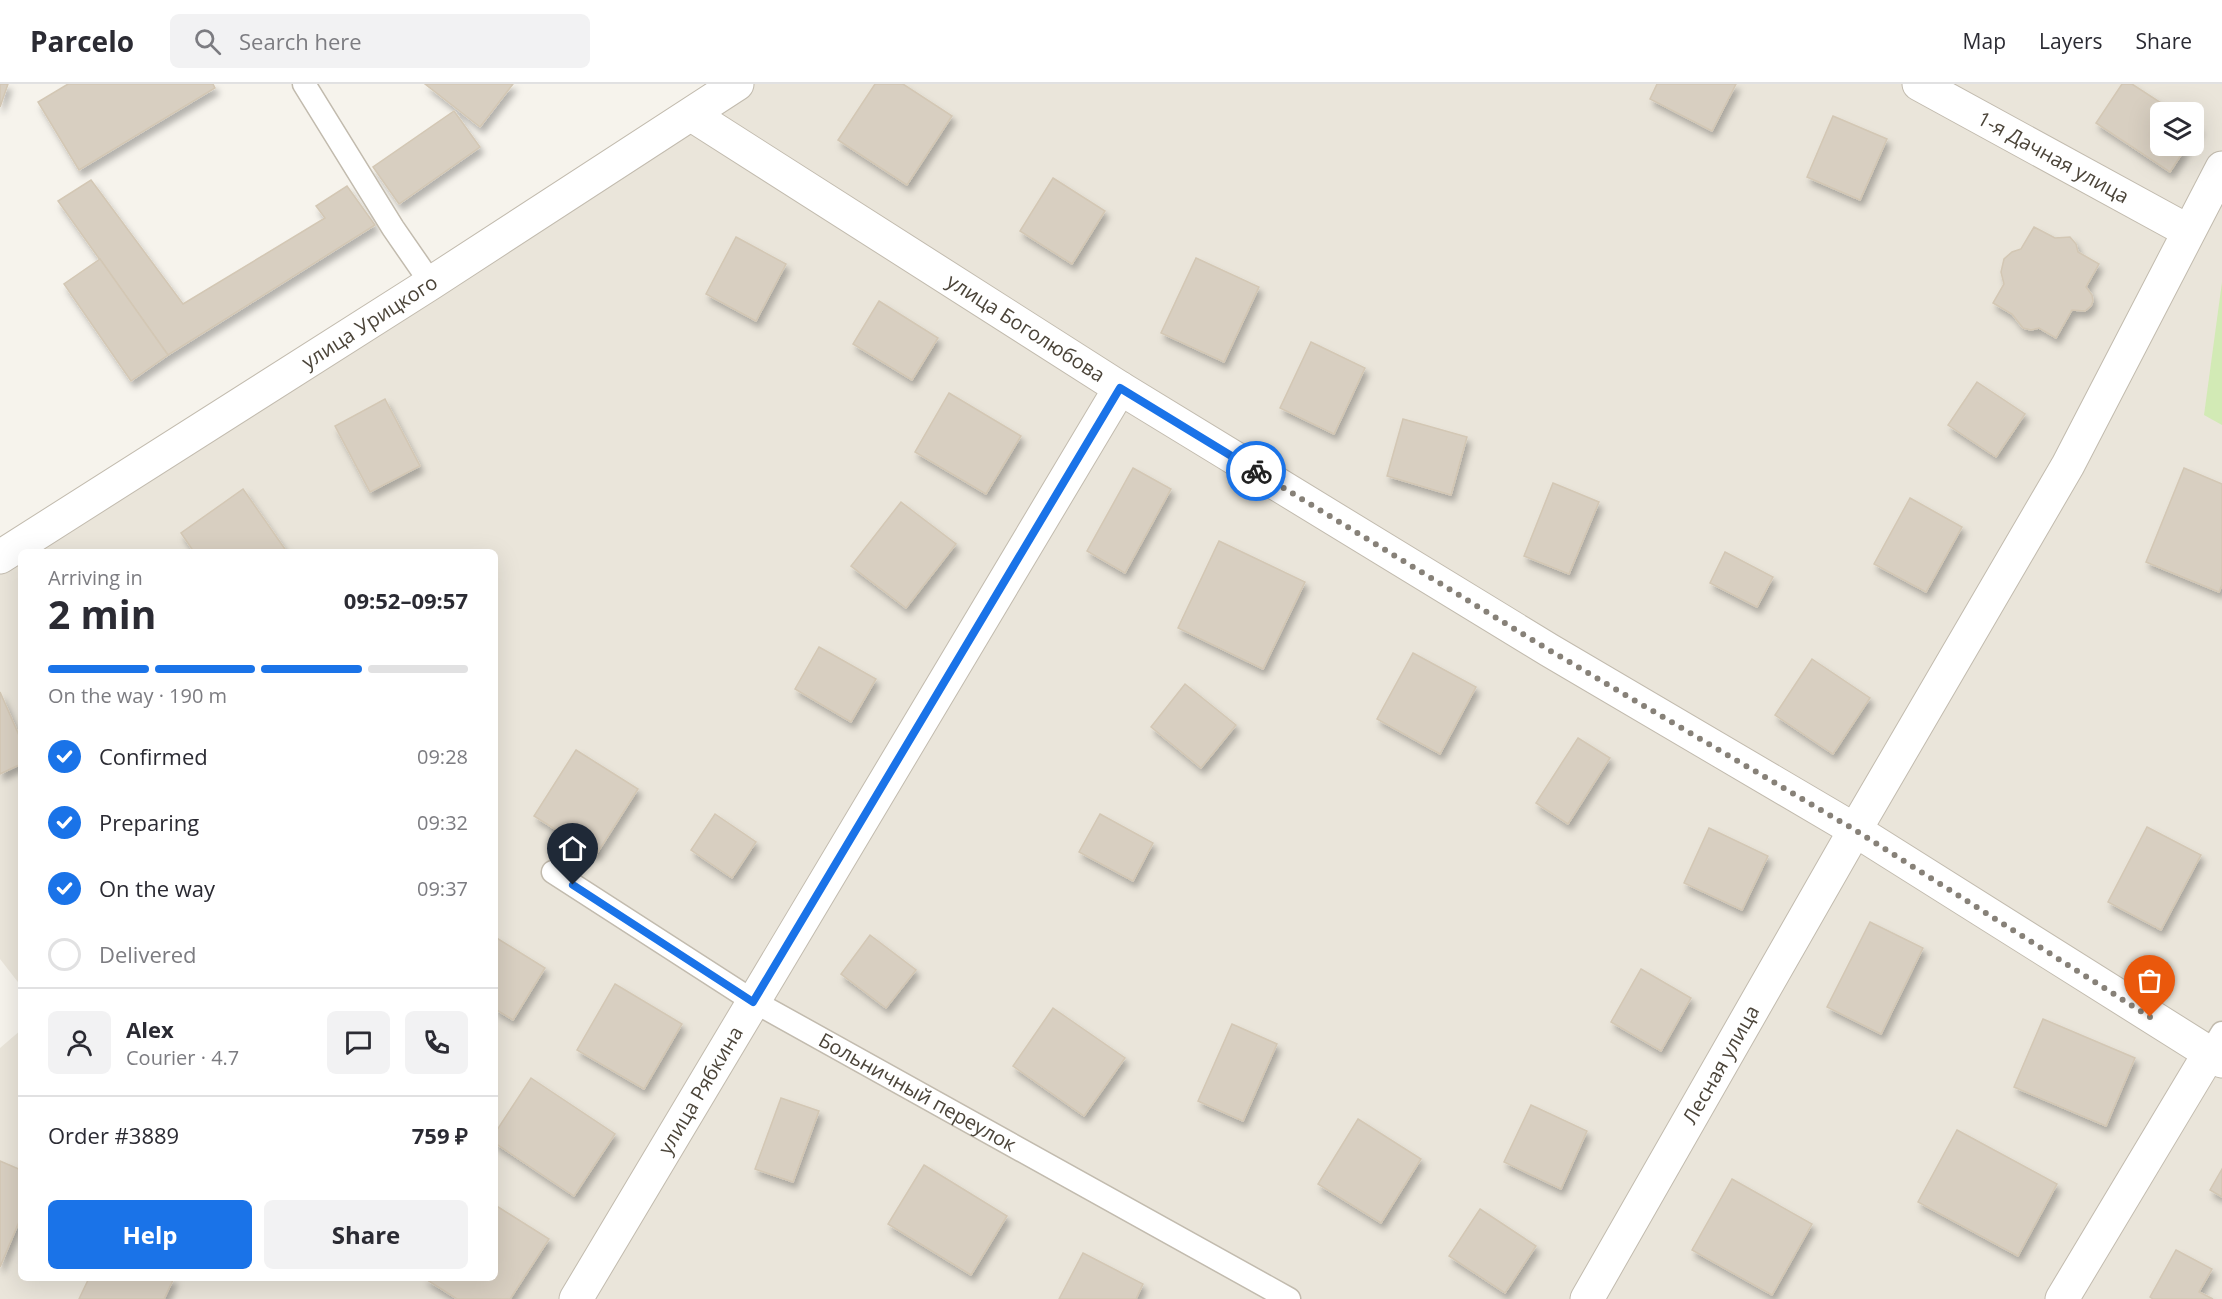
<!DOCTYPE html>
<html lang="en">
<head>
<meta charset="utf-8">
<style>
	body { margin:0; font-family:"Open Sans",sans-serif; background:#f2f2f3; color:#2b2b33; height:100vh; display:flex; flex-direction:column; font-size:22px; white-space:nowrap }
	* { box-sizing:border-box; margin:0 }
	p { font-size:20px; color:#7c7c81 }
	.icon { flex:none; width:33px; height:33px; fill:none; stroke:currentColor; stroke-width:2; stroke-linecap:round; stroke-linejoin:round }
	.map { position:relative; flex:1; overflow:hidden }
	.panel { position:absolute; left:18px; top:465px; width:480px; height:732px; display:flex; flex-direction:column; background:#fff; border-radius:9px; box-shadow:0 6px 24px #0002 }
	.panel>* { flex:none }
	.buttons { position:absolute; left:2150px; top:18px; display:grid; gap:12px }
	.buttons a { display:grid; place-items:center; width:54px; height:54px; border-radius:9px; background:#fff; box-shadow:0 6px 24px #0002; font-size:30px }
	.pin { position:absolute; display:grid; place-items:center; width:51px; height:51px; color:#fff; margin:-62px -26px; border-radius:50% 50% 50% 0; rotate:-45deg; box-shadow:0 0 6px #0007 }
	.pin .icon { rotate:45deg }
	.courier { position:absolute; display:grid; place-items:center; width:60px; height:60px; margin:-30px; border:4px solid #1a73e8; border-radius:50%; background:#fff; color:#222; box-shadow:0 2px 8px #0007 }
	.headline em { font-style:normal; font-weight:700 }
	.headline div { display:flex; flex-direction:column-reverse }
	.headline { display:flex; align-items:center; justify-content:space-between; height:102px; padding:0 30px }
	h1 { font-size:39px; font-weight:700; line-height:45px }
	.bar { display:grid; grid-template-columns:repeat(4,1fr); gap:9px 6px; align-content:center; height:72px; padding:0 30px }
	.bar i { height:8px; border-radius:4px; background:#e1e1e2 }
	.bar .active { background:#1a73e8 }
	.bar p { grid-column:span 4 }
	.line { display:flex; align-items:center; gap:15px; padding:0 30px; border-top:2px solid #e1e1e2 }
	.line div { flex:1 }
	.round { display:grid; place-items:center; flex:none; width:63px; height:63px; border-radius:9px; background:#f2f2f3 }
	ol { padding:0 30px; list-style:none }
	li { display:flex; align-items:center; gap:18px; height:66px }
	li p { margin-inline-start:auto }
	li .icon { padding:6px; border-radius:50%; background:#1a73e8; color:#fff; stroke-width:4 }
	li:last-child { color:#7c7c81 }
	li i { width:33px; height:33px; border:3px solid #e1e1e2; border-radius:50% }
	.button { display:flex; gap:12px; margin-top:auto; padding:12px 30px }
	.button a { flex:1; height:69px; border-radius:9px; background:#1a73e8; color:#fff; font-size:24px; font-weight:700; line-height:69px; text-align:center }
	.button a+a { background:#f2f2f3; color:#2b2b33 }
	header { display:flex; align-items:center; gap:36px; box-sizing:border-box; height:84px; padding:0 30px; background:#fff; border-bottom:2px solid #e1e1e2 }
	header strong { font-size:28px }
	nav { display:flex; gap:33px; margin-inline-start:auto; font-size:21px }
	.search { width:420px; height:54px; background:#f2f2f3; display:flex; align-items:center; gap:15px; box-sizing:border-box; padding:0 21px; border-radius:9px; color:#7c7c81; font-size:22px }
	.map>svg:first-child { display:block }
</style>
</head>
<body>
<header>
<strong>Parcelo</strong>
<div class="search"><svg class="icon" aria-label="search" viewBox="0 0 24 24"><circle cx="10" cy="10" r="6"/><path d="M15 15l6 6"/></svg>Search here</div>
<nav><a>Map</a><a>Layers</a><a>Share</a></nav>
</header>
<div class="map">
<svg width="2222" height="1215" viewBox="0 0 2222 1215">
	<defs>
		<filter id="shadow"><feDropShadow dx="3.5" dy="6" stdDeviation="3" flood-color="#0004"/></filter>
	</defs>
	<rect width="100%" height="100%" fill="#f6f3ec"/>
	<path fill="#eae5da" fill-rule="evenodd" d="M737,0H2222V1215H0V964L21,946V1194H495V468H21V902L0,875V473ZM2160,28H2193V62H2160Z"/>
	<path fill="#d2eab5" d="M2222,198V341L2204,331Z"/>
	<g fill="#d8cfc1" stroke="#d3c7b4" stroke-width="1.5" filter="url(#shadow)">
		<path d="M0,0H8L0,23Z"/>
		<path d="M68,0H213L215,4L79,86L38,18Z"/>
		<path d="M425,0H513L480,43Z"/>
		<path d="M875,0H903L952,32L907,101L838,56Z"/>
		<path d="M1657,0H1736L1712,47L1650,15Z"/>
		<path d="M2122,0H2132L2175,28H2160V62H2187L2170,88L2096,39Z"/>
		<path d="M454,27L480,63L399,120L373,83Z"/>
		<path d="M1833,32L1887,55L1860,116L1807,93Z"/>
		<path d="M2193,40L2199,44L2193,52Z"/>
		<path d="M1053,94L1105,127L1072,180L1020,147Z"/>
		<path d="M91,96L183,220L325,134L316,122L347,102L375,141L168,271L58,117Z"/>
		<path d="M2034,143L2055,154L2070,153L2076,160L2078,168L2099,180L2086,203L2092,211L2093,217L2091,222L2085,227L2072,226L2056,254L2039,244L2031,246L2023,244L2012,230L1993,219L2004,200L2001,188L2004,175L2012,168L2021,165Z"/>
		<path d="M736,153L786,180L756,237L706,210Z"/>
		<path d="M1196,174L1259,203L1224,278L1161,249Z"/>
		<path d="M100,175L168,271L131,297L64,200Z"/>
		<path d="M879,217L938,254L912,296L853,260Z"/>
		<path d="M1311,258L1365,284L1334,350L1280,324Z"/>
		<path d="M1977,298L2025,330L1996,373L1948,341Z"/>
		<path d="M949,309L1021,352L986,410L915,368Z"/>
		<path d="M385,315L420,382L370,408L335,342Z"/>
		<path d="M1403,335L1467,353L1451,411L1387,392Z"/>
		<path d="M1133,384L1171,405L1125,489L1087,467Z"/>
		<path d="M2184,384L2222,400V501L2219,508L2146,478Z"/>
		<path d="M1553,399L1599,418L1569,490L1524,472Z"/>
		<path d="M243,405L287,468H194L181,449Z"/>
		<path d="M1910,414L1962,443L1926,508L1874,480Z"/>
		<path d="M901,418L956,460L906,524L851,482Z"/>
		<path d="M1219,457L1305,498L1263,585L1178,544Z"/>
		<path d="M1725,468L1773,493L1757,523L1710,499Z"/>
		<path d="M819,563L876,595L851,638L795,605Z"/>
		<path d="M1413,569L1476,603L1440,670L1377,635Z"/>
		<path d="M1812,575L1870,614L1833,670L1775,631Z"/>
		<path d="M1185,600L1236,641L1201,684L1151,643Z"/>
		<path d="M0,608L21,656V680L0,690Z"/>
		<path d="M1578,654L1610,674L1568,740L1536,719Z"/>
		<path d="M576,666L638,705L596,771L534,732Z"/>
		<path d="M715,730L756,758L732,794L691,766Z"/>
		<path d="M1100,730L1153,759L1133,797L1079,768Z"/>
		<path d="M2147,743L2201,771L2161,846L2108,818Z"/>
		<path d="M1709,744L1768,772L1742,826L1684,799Z"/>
		<path d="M1870,838L1923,864L1881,950L1827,923Z"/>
		<path d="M870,851L916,886L886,924L841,890Z"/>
		<path d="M495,853L545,884L513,936L495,925Z"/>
		<path d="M1641,885L1691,914L1661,967L1611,938Z"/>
		<path d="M615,900L682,940L644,1005L577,966Z"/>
		<path d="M1053,924L1125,974L1084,1032L1013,982Z"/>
		<path d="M2043,935L2135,974L2106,1042L2014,1003Z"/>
		<path d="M1232,940L1277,960L1243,1037L1198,1017Z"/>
		<path d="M531,994L615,1050L574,1112L495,1059V1049Z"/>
		<path d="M781,1014L819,1027L793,1098L755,1085Z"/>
		<path d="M1531,1021L1587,1047L1561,1105L1504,1078Z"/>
		<path d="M1358,1035L1421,1075L1381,1139L1318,1100Z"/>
		<path d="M1957,1046L2057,1100L2018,1172L1918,1118Z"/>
		<path d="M0,1077L21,1086V1133L0,1183Z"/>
		<path d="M924,1081L1007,1132L971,1191L888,1140Z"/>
		<path d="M2222,1085V1113L2210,1106Z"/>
		<path d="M1732,1095L1812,1140L1772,1211L1692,1166Z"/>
		<path d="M495,1121L549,1155L510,1215H457L424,1194H495Z"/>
		<path d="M1480,1125L1536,1162L1505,1209L1449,1172Z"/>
		<path d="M2176,1166L2212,1185L2199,1208L2213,1215H2153L2150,1213Z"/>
		<path d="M1083,1169L1143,1200L1136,1215H1059Z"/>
		<path d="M89,1194H174L164,1215H79Z"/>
	</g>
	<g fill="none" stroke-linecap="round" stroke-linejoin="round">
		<defs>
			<g id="service">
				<path d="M304,0L393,144L431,199"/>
				<path id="s1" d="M553,788L753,917L1289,1215"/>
				<path d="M2209,970L2222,949"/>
			</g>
			<g id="minor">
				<path id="s2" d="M1919,0L2188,147"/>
				<path id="s3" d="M692,31L1120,304L1549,566L1855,746L2222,977"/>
				<path id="s4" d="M576,1215L1120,304"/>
				<path id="s5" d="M1587,1215L1855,746L2068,381L2222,84"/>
				<path d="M2062,1215L2209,970"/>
			</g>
			<g id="tertiary">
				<path id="s6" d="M0,473L431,199L737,0"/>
			</g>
		</defs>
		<use href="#service" stroke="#c2bbae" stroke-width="25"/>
		<use href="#minor" stroke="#c2bbae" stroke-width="35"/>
		<use href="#tertiary" stroke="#c2bbae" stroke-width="35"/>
		<use href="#service" stroke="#fff" stroke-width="22"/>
		<use href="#minor" stroke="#fff" stroke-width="33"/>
		<use href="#tertiary" stroke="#fff" stroke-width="33"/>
	</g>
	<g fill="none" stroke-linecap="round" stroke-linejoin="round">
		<path stroke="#878178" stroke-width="6" stroke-dasharray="0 10.8" d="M1256,387L1549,566L1855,746L2150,933"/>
		<path stroke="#1a73e8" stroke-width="8" d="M573,801L753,918L1120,304L1256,387"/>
	</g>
	<g text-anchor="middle" stroke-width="4.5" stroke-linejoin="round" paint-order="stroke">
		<g font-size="20" fill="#4b4439" stroke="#fff">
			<text dy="7" stroke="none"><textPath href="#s2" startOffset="153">1-я Дачная улица</textPath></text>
			<text dy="7" stroke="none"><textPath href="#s6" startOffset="438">улица Урицкого</textPath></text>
			<text dy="7" stroke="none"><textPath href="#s3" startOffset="396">улица Боголюбова</textPath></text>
			<text dy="7" stroke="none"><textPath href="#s5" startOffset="270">Лесная улица</textPath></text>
			<text dy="7" stroke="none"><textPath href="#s4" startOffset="243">улица Рябкина</textPath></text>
			<text dy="7" stroke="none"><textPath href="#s1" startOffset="426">Больничный переулок</textPath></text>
		</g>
	</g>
</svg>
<div class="buttons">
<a><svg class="icon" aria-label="layers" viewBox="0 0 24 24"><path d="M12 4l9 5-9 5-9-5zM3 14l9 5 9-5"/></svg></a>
</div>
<div class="pin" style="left:2150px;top:933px;background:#ea580c"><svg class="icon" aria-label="bag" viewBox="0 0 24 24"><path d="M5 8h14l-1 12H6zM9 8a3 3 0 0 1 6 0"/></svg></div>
<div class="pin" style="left:573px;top:801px;background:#1f2937"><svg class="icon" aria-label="home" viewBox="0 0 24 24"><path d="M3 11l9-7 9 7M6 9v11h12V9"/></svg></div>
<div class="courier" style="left:1256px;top:387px"><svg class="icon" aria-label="bike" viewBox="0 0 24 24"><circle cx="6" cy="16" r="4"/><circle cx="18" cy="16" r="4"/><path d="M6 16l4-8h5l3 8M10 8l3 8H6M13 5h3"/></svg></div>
<section class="panel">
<div class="headline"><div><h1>2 min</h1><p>Arriving in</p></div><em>09:52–09:57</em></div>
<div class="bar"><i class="active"></i><i class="active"></i><i class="active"></i><i></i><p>On the way · 190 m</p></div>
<ol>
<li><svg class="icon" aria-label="check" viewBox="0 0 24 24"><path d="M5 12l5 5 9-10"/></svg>Confirmed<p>09:28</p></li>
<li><svg class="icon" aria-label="check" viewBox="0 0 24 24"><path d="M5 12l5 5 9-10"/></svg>Preparing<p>09:32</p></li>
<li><svg class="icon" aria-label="check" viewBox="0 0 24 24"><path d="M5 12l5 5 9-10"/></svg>On the way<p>09:37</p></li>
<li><i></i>Delivered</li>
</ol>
<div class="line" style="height:108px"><a class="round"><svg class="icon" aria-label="person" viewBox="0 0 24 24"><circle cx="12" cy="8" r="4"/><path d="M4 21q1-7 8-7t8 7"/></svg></a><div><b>Alex</b><p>Courier · 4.7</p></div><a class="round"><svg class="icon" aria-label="chat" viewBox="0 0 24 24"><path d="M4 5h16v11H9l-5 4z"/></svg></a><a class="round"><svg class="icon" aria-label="phone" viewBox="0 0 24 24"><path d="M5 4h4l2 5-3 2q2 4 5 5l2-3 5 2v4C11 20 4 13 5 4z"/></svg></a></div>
<div class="line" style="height:78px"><div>Order #3889</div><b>759 ₽</b></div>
<div class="button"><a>Help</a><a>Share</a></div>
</section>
</div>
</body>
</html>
